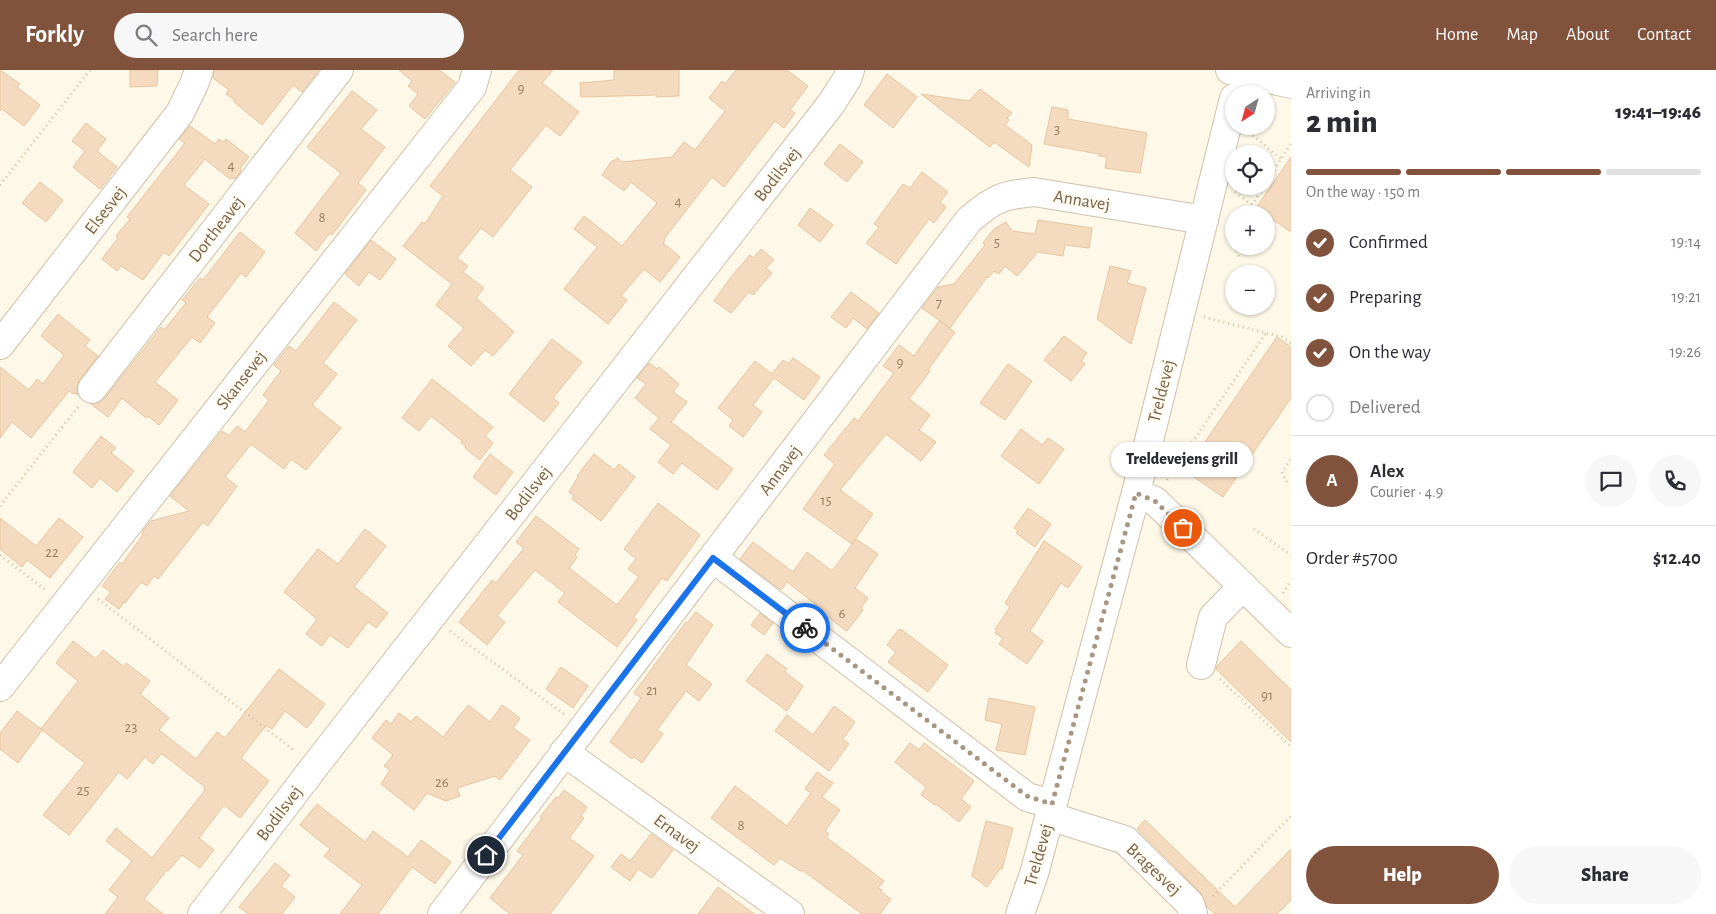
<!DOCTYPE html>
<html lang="en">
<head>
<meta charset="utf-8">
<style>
	body { margin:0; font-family:"Alegreya Sans",sans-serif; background:#f7f7f7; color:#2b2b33; height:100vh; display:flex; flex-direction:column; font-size:19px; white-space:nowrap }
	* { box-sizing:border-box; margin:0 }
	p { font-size:16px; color:#7c7c81 }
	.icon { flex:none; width:28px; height:28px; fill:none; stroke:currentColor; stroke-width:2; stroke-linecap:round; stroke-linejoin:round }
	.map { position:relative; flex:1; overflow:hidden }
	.side { display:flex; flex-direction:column; background:#fff; width:425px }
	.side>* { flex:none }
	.needle { width:32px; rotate:216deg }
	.fabs { position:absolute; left:1225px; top:15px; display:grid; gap:10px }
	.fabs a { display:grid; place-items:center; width:50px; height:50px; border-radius:50%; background:#fff; box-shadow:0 1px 4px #0004; font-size:25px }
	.pin { position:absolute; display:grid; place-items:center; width:42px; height:42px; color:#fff; margin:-21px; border:2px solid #fff; border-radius:50%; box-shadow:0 1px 5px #0007 }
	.courier { position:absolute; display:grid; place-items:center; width:50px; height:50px; margin:-25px; border:4px solid #1a73e8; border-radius:50%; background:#fff; color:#222; box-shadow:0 1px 6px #0007 }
	.bubble { position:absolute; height:35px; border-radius:18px; background:#fff; box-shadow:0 1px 4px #0004; font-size:16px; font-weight:800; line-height:35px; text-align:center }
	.head em { font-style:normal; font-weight:800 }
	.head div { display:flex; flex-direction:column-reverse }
	.head { display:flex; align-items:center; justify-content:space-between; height:85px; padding:0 15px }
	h1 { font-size:32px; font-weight:800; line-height:38px }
	.bar { display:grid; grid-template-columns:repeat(4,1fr); gap:8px 5px; align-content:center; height:60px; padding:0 15px }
	.bar i { height:6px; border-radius:4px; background:#e1e1e2 }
	.bar .active { background:#81533d }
	.bar p { grid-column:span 4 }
	.line { display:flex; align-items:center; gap:12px; padding:0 15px; border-top:1px solid #e1e1e2 }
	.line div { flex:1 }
	.round { display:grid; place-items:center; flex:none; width:52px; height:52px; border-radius:26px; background:#f7f7f7 }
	ol { padding:0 15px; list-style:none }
	li { display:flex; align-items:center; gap:15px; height:55px }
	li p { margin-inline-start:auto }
	li .icon { padding:5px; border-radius:50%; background:#81533d; color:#fff; stroke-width:4 }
	li:last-child { color:#7c7c81 }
	li i { width:28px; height:28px; border:2px solid #e1e1e2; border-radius:50% }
	.primary-button { display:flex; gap:10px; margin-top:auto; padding:10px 15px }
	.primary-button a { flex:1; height:58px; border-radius:30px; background:#81533d; color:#fff; font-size:20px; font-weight:800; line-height:58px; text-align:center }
	.primary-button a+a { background:#f7f7f7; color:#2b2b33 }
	header { display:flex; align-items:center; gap:30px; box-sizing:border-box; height:70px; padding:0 25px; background:#81533d; color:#fff }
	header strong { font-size:24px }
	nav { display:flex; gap:28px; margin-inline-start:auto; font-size:18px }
	.search { width:350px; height:45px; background:#f7f7f7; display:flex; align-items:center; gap:12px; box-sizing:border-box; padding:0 18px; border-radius:28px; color:#7c7c81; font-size:19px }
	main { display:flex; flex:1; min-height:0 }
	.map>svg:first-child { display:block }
</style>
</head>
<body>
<header>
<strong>Forkly</strong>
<div class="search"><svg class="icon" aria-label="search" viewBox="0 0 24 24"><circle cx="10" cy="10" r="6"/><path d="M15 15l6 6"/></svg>Search here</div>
<nav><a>Home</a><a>Map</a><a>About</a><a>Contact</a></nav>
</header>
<main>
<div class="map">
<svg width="1291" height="844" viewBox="0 0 1291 844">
	<rect width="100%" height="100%" fill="#fdf8e8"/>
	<g fill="#f4dbbf" stroke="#e7c59e">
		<path d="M0,0L20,14L17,17L40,35L24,56L2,39L0,41Z"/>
		<path d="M130,0H158L157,16L130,17Z"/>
		<path d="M214,0H319L302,22L293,15L262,55L234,32L235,30L226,24L229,20L213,8Z"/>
		<path d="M399,0H439L455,12L425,49L409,36L418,24L408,16L412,11Z"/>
		<path d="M519,0H553L542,13L579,42L560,66L546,55L510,100L532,117L493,167L481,158L457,188L468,196L463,202L484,218L476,228L514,262L493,286L485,280L471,296L448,276L464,258L436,235L452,214L403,176L422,152L425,154L443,126L430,116Z"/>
		<path d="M614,0H679V26L656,27L657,25L581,27L580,13L614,10Z"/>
		<path d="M736,0H787L808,16L790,40L795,43L784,58L775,51L724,117L712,107L664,169L665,170L663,173L680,187L660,212L644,199L621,226L627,230L608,254L564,219L597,177L574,159L584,146L622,176L657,133L631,112L624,121L602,105L611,92L618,88L622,92L672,87L684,72L695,80L725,41L709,28L722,11L725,14Z"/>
		<path d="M887,4L917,27L893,58L864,35Z"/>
		<path d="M980,19L1012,43L1007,48L1009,50L1005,55L1032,75L1029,97L994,72L990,77L921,24L969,31Z"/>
		<path d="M352,21L377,40L361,59L385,77L358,113L366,120L332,165L330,163L316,181L295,163L341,103L307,77Z"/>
		<path d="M1052,37L1068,40V49L1147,63L1140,103L1105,98L1107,87L1099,86V84L1044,74Z"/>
		<path d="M86,53L106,69L97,81L117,97L100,119L73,97L85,81L72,71Z"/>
		<path d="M190,56L215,74L219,69L223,72L226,69L249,87L240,98L241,101L236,108L230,109L205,89L184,115L209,134L169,186L164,182L143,210L121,196L117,201L102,189L118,168L116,166L130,149L127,147L185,73L179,69Z"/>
		<path d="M840,74L863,92L847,112L824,94Z"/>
		<path d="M1291,87V162L1256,138Z"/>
		<path d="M922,102L948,122L940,132L946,137L934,153L929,149L896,194L866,173L879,157L874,154L903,114L910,118Z"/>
		<path d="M40,112L63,130L46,152L22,133Z"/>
		<path d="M810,138L833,155L820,172L798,155Z"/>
		<path d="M1038,150L1092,158L1089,178L1065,175L1063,186L1038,182L1017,206L1005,196L999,204L994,201L988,208L987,207L950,258L922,238L938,217L954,214L985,175L983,173L994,159L1006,152L1012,161L1035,164Z"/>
		<path d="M240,162L265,182L246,207L241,203L207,247L215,253L200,273L192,267L155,312L178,330L159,355L148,346L146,348L122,328L108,347L91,334L98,333L104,329L161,257L164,260L186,233L182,230L200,208L203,210Z"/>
		<path d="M371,170L396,189L380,210L369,202L359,216L345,204Z"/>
		<path d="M761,179L774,190L766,198L772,203L753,225L749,222L731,243L714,231L731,207L750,185L753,188Z"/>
		<path d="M1110,196L1131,201L1127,213L1146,218L1131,274L1097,249Z"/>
		<path d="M851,222L879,243L867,259L853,248L846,258L831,247Z"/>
		<path d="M334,232L357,250L323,293L337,304L312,335L341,358L306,400L291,389L284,399L251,374L225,407L237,416L208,456L203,452L158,509L154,506L147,516L141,512L125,533L124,532L119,539L105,529L111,522L102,516L120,492L122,494L142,466L144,459L151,451L189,441L170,426L222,361L229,366L237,356L245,362L269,330L263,325L281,301L274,295L289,276L296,281Z"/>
		<path d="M58,244L90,270L85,276L98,286L79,310L77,317L78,325L75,323L73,324L69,321L31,368L12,352L0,368V297L29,320L37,309L43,314L64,285L41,266Z"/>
		<path d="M939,251L955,262L928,300L930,301L909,329L930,345L919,360L936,372L921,391L886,364L840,420L873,444L852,474L803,439L835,394L824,385L854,348L858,351L894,303L883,296L899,275L914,286Z"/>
		<path d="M1064,266L1087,283L1081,291L1085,294L1071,311L1044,290Z"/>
		<path d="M1277,267L1291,277V328L1223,427L1185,401Z"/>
		<path d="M552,269L582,292L553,328L559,333L544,352L509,324Z"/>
		<path d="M793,288L820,307L804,330L774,308L753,335L762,342L743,367L729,356L733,350L718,338L755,291L772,304L783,290L789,294Z"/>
		<path d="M649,293L657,299L659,297L679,314L673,322L687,332L671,352L733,399L717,420L682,393L673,404L658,392L671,375L650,359L659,348L635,328L646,314L637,308Z"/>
		<path d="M1008,294L1032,311L1005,350L980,333Z"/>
		<path d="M432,309L493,357L485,366L493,373L480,390L465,378L466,376L461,373L462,371L431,346L419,361L402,348Z"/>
		<path d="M1021,359L1042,375L1048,368L1064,379L1039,414L1001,386Z"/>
		<path d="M101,366L116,378L111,383L134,401L117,422L100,408L92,418L73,402Z"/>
		<path d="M490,384L513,402L496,425L473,407Z"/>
		<path d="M594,384L614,400L619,394L635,407L601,451L572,429L574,426L569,422L578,407L577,406Z"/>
		<path d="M658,433L700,465L667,511L662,508L633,548L637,550L617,577L558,532L565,523L535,500L497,546L505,552L487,575L459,552L492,510L496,513L524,478L516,472L536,446L579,479L575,485L577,487L569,498L617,535L639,507L628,499L636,489L624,479Z"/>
		<path d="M1028,438L1051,454L1035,477L1016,463L1018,461L1014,458Z"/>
		<path d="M0,448L36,476L59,448L83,467L50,508L27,490L22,497L0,479Z"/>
		<path d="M365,459L386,476L354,517L388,543L376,558L368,552L348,578L330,565L322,576L306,564L317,549L284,522L318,479L338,494Z"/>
		<path d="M856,469L878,484L855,518L868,528L861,538L863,540L847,561L821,542L823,540L787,512L781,520L740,489L753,472L793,502L807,482L832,501Z"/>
		<path d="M1044,471L1082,497L1068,518L1061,513L1030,561L1043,571L1027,594L999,574L1003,568L995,563L997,560L995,559L1010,537L1005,533Z"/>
		<path d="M696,542L713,555L686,595L712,614L699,631L686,621L657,660L663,664L642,693L634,687L632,689L610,672L641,628L634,623L686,552L687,553Z"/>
		<path d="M760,543L773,553L764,565L751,555Z"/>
		<path d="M899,559L902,560L948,595L928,622L888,592L896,582L887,575Z"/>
		<path d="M73,571L96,589L103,580L124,597L126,593L150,611L140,624L169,648L159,660L196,689L217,662L225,668L279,599L325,634L307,658L285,641L272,659L266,655L241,688L269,711L240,748L224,735L199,768L214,780L200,798L182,785L168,801L167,800L144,829L163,844H105L118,827L109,820L132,791L106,771L116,758L152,788L205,720L204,719L205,717L165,686L161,684L153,694L145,687L127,709L119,702L69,765L43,745L85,693L42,660L18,693L0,679V663L17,641L41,659L78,611L56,593Z"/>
		<path d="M1241,571L1291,620V672L1216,599L1217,596Z"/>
		<path d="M767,584L787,599L785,602L803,616L787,641L746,611Z"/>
		<path d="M561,597L588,616L573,638L546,619Z"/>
		<path d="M989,628L1035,637L1025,685L996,680L1002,654L985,650Z"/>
		<path d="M468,635L490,652L502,635L520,648L513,658L530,670L500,710L495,706L457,718L460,726L446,731L427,723L414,740L381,714L390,700L384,696L393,685L372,668L386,650L391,654L399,643L411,652L416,646L443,667Z"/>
		<path d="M834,636L855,652L843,669L849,674L829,701L775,661L787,645L813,665Z"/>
		<path d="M910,673L919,680L924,673L974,711L961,729L971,737L959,752L936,734L935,735L921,725L926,717L895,692Z"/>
		<path d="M817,702L833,713L822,727L840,740L825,761L829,764L826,767L884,811L878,818L882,820L881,822L891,829L880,844H862L802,800L800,801L780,788L774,795L711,748L735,716L787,756L811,723L805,719Z"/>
		<path d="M564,720L587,737L581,746L584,748L569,768L594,786L550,844H510L490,828L523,785L517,781L542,748L540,747L556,727L558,728Z"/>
		<path d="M317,734L365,772L373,761L408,787L421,770L451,792L435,814L412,797L378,844H340L362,815L324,786L330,779L300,755Z"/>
		<path d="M1145,750L1235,837L1291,779V830L1277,844H1215L1207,837L1201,823L1137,759Z"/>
		<path d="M986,751L1013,758L1002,799H1000L987,817L972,806Z"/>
		<path d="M651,764L673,780L652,808L638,799L630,811L611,797L621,784L630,791Z"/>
		<path d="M275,793L290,805L281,816L295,827L282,844H248L239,837Z"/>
		<path d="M718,817L754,844H698Z"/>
	</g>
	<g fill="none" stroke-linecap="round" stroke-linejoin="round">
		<defs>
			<g id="minor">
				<path d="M1230,0L1291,14"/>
				<path d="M0,275L180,43L194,14L199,0"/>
				<path d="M92,319L339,0"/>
				<path d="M1136,423L1155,431L1291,563"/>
				<path d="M713,488L1027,727L1052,734"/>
				<path d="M1201,595L1213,547L1243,516"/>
				<path d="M0,617L472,17L477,0"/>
				<path d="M564,682L790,844"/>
				<path d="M1049,746L1125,770L1190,834L1193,844"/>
				<path d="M202,844L315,696L831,34L847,9L850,0"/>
				<path d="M442,844L969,150C993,129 1002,125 1034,122L1204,150"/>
				<path d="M1020,844L1034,804L1136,423L1234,28"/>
			</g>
		</defs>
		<use href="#minor" stroke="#d0c1ad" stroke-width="30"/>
		<g stroke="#dabfa1" stroke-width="3" stroke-dasharray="1 4" stroke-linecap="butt">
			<path d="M1249,62L1281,89"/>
			<path d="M1266,113L1291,73"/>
			<path d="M0,115L90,0"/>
			<path d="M1235,122L1252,135"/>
			<path d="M1247,144L1264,116"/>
			<path d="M1234,166L1232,168L1234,173"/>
			<path d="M1235,176L1239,187"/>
			<path d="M1204,247L1282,267L1291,273"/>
			<path d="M1167,410L1266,263"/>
			<path d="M1287,412L1282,402L1291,389"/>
			<path d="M0,436L78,337"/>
			<path d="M1254,459L1291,485"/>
			<path d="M0,485L47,521"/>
			<path d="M1283,523L1291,511"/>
			<path d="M98,529L295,681"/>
			<path d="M450,561L564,644"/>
			<path d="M1220,609L1291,677"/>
			<path d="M1213,826L1291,746"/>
		</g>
		<use href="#minor" stroke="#fff" stroke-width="28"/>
	</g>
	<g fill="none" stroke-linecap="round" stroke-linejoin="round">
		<path stroke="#a79681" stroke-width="5" stroke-dasharray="0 9" d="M805,558L1027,726L1052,734L1136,423L1155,431L1183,458"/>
		<path stroke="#1a73e8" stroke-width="6" d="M486,785L713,488L805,558"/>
	</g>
	<g text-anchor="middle" stroke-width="4" stroke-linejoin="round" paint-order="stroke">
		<g font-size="15" fill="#988067">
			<text x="521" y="23">9</text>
			<text x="1057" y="64">3</text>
			<text x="231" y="100">4</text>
			<text x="678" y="136">4</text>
			<text x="322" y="152">8</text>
			<text x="997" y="177">5</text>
			<text x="939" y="238">7</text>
			<text x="900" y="297">9</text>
			<text x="826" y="435">15</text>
			<text x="52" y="487">22</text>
			<text x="842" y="548">6</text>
			<text x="652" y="625">21</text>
			<text x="1267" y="630">91</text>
			<text x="131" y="662">23</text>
			<text x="442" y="717">26</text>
			<text x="83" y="725">25</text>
			<text x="741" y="760">8</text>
		</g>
		<g font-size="18" fill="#79624a" stroke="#fffbf0">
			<text transform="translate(777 104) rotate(-52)" y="6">Bodilsvej</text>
			<text transform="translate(1082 130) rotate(9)" y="6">Annavej</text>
			<text transform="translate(105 140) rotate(-52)" y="6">Elsesvej</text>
			<text transform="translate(216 159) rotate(-52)" y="6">Dortheavej</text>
			<text transform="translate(241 310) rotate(-52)" y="6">Skansevej</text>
			<text transform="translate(1161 321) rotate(-76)" y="6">Treldevej</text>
			<text transform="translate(780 400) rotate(-53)" y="6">Annavej</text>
			<text transform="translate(528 423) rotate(-52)" y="6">Bodilsvej</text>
			<text transform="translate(279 743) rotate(-53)" y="6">Bodilsvej</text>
			<text transform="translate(677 763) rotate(36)" y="6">Ernavej</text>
			<text transform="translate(1038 785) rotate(-74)" y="6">Treldevej</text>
			<text transform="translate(1154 799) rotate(43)" y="6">Bragesvej</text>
		</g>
	</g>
</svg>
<div class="fabs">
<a><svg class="needle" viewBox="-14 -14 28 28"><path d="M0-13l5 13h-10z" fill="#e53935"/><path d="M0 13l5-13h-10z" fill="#7c7c81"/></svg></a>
<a><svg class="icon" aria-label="locate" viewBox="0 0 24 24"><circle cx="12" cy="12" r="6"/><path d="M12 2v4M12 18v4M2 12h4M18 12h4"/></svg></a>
<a>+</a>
<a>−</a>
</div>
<div class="pin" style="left:1183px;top:458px;background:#ea580c"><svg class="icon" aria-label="bag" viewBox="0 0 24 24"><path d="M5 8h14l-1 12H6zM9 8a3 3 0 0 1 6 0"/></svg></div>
<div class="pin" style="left:486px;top:785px;background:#1f2937"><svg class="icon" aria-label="home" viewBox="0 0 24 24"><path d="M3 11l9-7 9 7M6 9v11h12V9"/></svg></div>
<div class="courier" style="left:805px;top:558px"><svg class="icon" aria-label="bike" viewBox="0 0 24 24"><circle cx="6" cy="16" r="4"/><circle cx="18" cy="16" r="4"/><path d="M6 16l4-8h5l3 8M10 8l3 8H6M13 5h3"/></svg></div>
<div class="bubble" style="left:1111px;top:372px;width:142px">Treldevejens grill</div>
</div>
<section class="side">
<div class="head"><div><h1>2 min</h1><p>Arriving in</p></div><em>19:41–19:46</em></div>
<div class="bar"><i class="active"></i><i class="active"></i><i class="active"></i><i></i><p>On the way · 150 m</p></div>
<ol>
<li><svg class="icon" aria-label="check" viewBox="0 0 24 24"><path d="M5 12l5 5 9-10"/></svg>Confirmed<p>19:14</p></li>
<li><svg class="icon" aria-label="check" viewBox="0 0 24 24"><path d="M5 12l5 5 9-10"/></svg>Preparing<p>19:21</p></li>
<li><svg class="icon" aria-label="check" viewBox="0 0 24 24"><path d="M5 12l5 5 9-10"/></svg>On the way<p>19:26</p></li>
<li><i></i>Delivered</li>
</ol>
<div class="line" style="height:90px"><b class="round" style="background:#81533d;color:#fff">A</b><div><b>Alex</b><p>Courier · 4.9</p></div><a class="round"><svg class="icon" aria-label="chat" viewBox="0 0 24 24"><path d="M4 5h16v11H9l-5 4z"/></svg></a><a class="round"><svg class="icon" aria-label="phone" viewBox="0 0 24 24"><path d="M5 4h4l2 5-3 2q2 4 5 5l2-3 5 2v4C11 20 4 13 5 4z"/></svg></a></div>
<div class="line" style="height:65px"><div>Order #5700</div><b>$12.40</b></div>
<div class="primary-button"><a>Help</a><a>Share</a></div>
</section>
</main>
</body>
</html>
